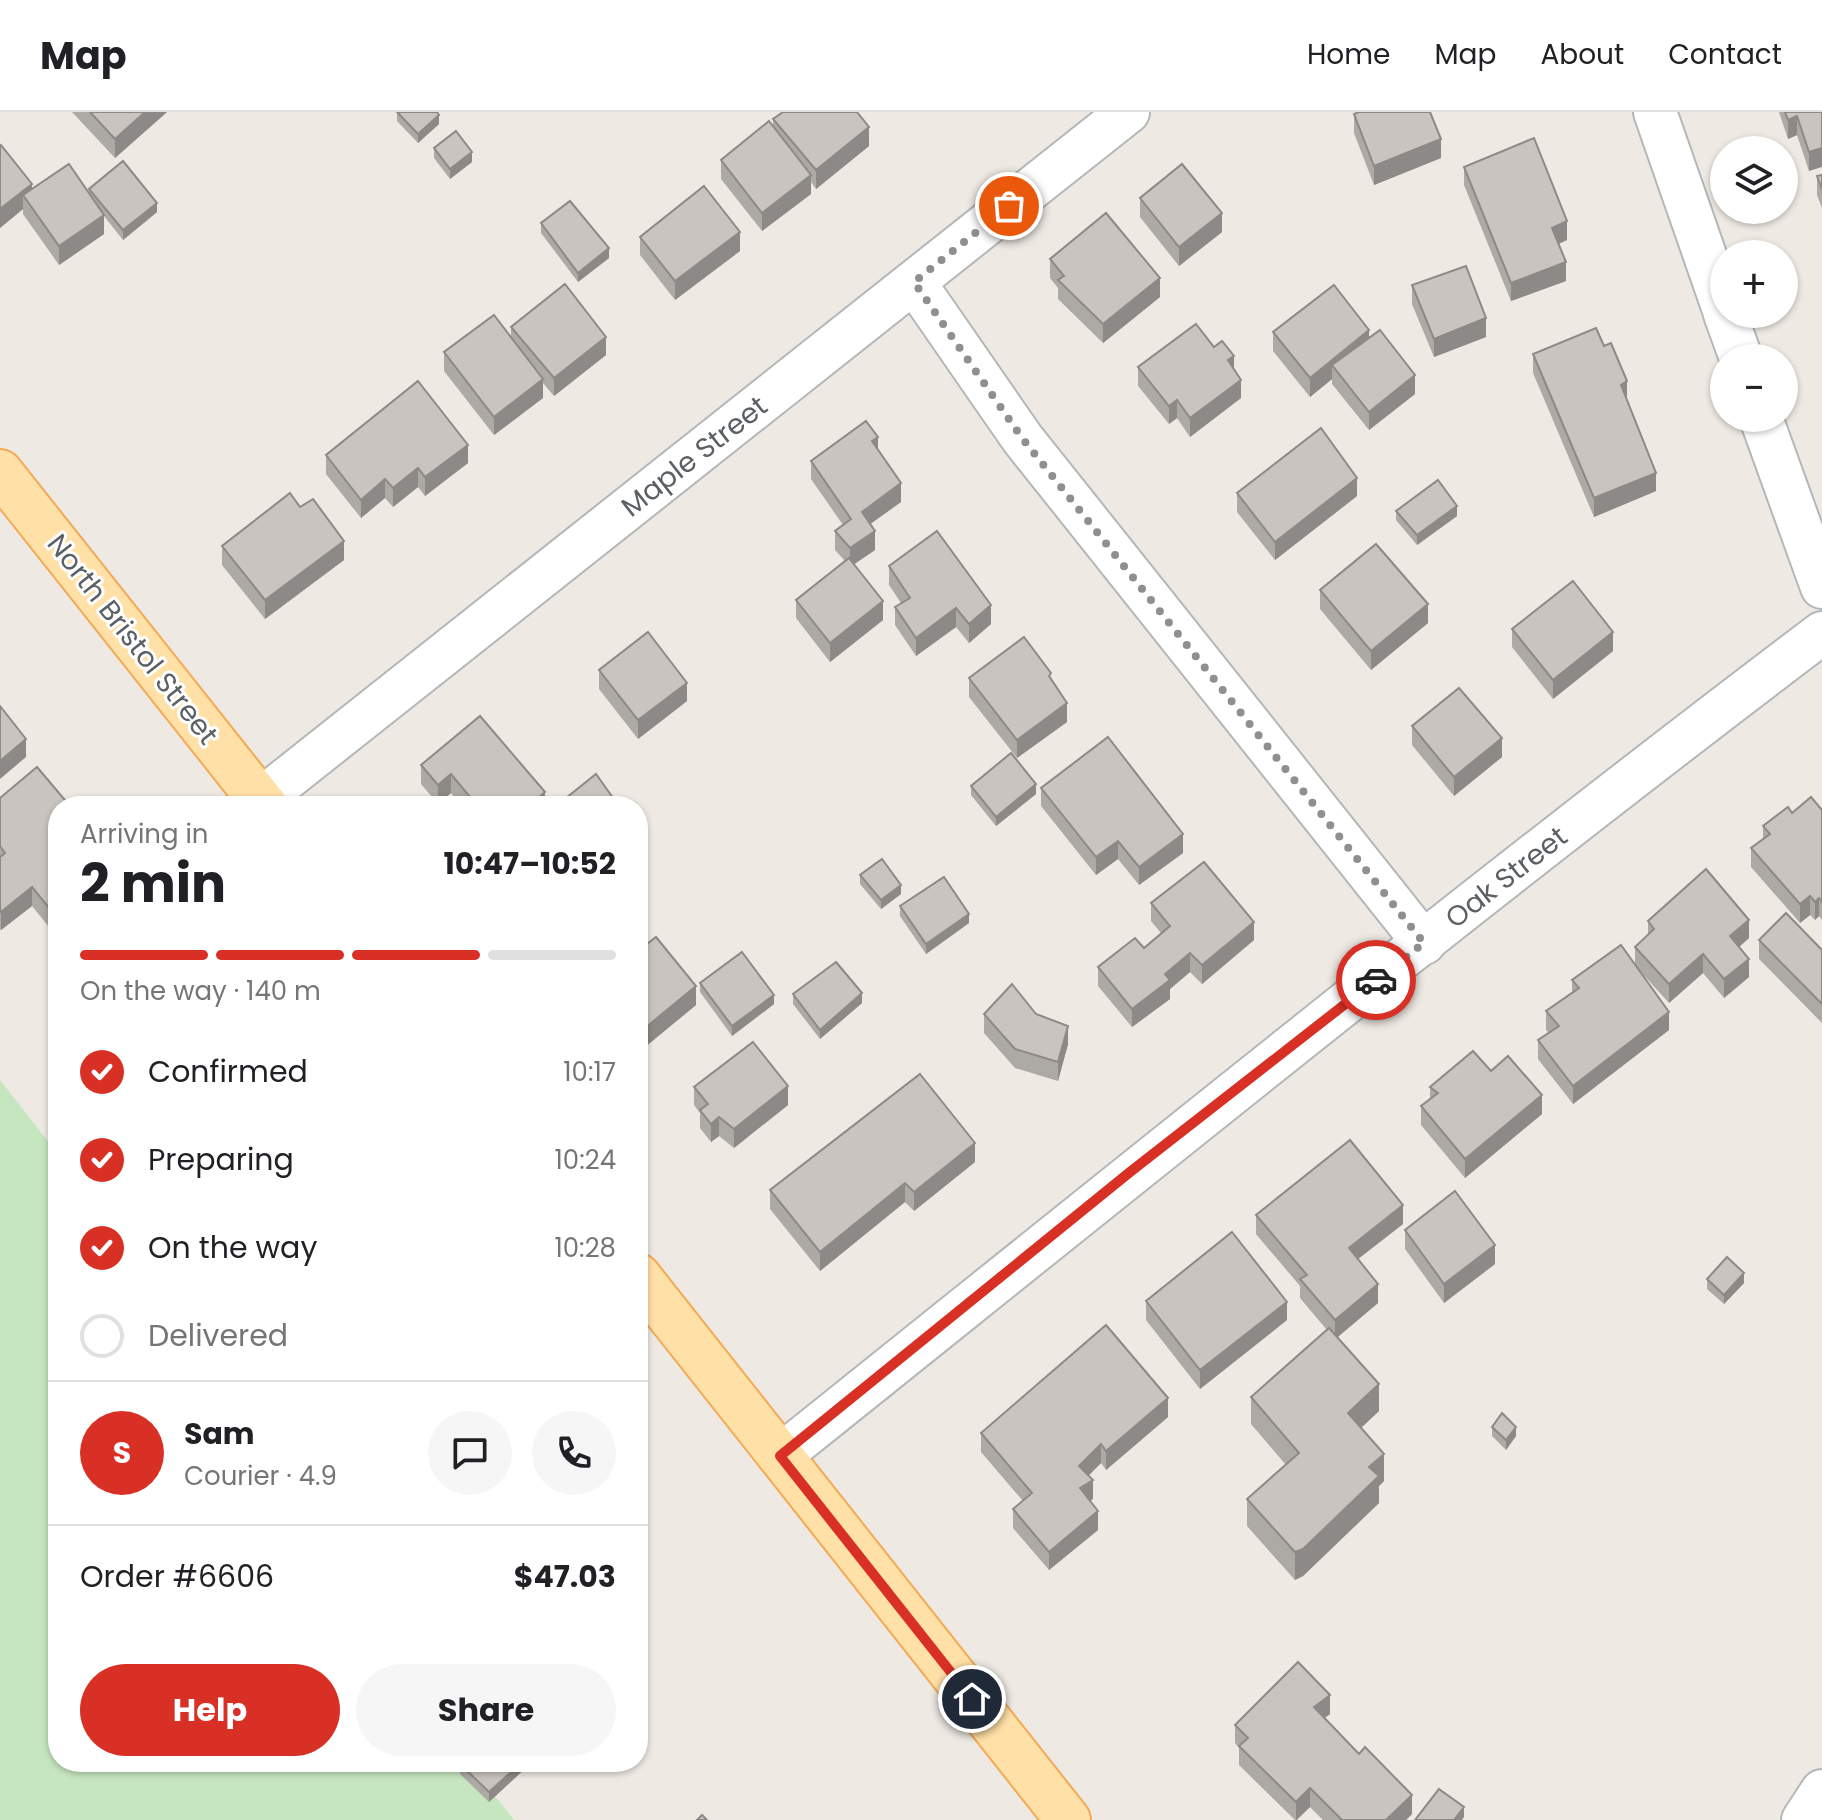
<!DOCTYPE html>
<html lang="en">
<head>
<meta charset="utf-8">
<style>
	body { margin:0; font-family:Poppins,sans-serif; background:#f6f6f6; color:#202124; height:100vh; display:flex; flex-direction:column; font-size:30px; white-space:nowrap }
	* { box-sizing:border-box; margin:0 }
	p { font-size:26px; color:#757577 }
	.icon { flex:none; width:44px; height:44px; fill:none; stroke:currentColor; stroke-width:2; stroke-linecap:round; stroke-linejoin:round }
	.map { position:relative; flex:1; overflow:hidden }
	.drawer { position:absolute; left:48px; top:684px; width:600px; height:976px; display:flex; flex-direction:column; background:#fff; border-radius:32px; box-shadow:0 2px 6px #0004 }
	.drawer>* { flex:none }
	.fabs { position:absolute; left:1710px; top:24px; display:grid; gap:16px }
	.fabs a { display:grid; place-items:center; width:88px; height:88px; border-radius:50%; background:#fff; box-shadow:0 2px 6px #0004; font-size:40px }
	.pin { position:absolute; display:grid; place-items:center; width:68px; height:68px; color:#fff; margin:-34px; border:4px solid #fff; border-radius:50%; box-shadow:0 2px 8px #0007 }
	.courier { position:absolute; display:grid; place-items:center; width:80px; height:80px; margin:-40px; border:6px solid #d93025; border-radius:50%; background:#fff; color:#222; box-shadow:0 2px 10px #0007 }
	.overview em { font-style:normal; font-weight:700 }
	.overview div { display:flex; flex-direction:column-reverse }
	.overview { display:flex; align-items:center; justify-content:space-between; height:136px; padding:0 32px }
	h1 { font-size:52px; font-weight:700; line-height:60px }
	.bar { display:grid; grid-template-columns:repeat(4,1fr); gap:12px 8px; align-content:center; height:96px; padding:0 32px }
	.bar i { height:10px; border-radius:6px; background:#e0e0e0 }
	.bar .selected { background:#d93025 }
	.bar p { grid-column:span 4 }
	.line { display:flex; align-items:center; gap:20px; padding:0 32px; border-top:2px solid #e0e0e0 }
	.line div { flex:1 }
	.round { display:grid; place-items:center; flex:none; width:84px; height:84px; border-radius:42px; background:#f6f6f6 }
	ol { padding:0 32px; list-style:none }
	li { display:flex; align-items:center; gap:24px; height:88px }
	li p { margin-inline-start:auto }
	li .icon { padding:8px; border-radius:50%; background:#d93025; color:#fff; stroke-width:4 }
	li:last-child { color:#757577 }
	li i { width:44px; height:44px; border:4px solid #e0e0e0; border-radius:50% }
	.cta { display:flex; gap:16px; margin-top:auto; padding:16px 32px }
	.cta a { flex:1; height:92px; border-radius:48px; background:#d93025; color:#fff; font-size:32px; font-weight:700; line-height:92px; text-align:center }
	.cta a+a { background:#f6f6f6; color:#202124 }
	header { display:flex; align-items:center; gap:48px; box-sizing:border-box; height:112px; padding:0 40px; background:#fff; border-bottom:2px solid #e0e0e0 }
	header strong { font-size:38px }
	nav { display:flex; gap:44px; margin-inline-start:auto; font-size:28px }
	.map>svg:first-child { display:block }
</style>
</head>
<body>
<header>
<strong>Map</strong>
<nav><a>Home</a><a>Map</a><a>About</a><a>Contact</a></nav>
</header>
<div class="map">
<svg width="1822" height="1708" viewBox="0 0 1822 1708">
	<rect width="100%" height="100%" fill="#eee9e3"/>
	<path fill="#c6e6bf" d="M0,968L58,1042V1650H468L514,1708H0Z"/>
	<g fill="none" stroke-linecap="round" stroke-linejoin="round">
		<defs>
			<g id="street">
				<path d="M1655,0L1724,198"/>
				<path d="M914,170L1022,326L1424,831"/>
				<path d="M1725,202L1741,246"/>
				<path d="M1761,306L1822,475"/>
				<path d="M260,688L1128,0"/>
				<path d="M780,1344C1126,1067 1469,788 1822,521"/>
				<path d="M1803,1708L1822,1679"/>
			</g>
			<g id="primary">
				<path d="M0,360L265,694"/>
				<path d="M638,1164L1068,1708"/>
			</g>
		</defs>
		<use href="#street" stroke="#b3b7ba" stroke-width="46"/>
		<use href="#primary" stroke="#f2aa57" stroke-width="48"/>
		<use href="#street" stroke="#fff" stroke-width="42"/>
		<use href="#primary" stroke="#ffe0a6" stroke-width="44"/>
	</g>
	<g fill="#ada9a4">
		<path d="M72,0H167L115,46Z"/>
		<path d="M397,0L439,12L418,31L397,9Z"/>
		<path d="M1779,0H1822L1809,59L1797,23L1788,27Z"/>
		<path d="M1354,2L1441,46L1374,73L1354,21Z"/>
		<path d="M773,7L869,34L816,77L811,70V82L762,119L721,67V48L773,16Z"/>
		<path d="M0,34L32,77L89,82V77L157,100L123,128L104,104V122L59,153L23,102V97L0,116Z"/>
		<path d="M434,36L472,50L450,67L434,46Z"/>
		<path d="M1464,55L1567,128L1558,132L1566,169L1511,189L1464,73Z"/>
		<path d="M1822,63V96L1817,83V64Z"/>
		<path d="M1140,86L1222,120L1179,154L1140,105Z"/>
		<path d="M541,111L609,146L578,170L541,121Z"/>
		<path d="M640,125L740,139L675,188L640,143Z"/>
		<path d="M1050,147L1160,185L1103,231L1058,187V176L1050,166Z"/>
		<path d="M1412,173L1486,225L1434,245L1412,192Z"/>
		<path d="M511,215L606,243L554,284L543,271V286L494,323L444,259V240L511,225Z"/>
		<path d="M1273,220L1369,227L1415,282L1369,318L1332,272V267L1310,285L1273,239Z"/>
		<path d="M1533,242L1627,288L1656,379L1594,405L1533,261Z"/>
		<path d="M1138,255L1234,258L1241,286L1190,325L1177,306L1169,312L1138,274Z"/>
		<path d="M878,338L901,390L870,412L875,438L854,452L883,508L830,550L796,506V488L845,449L835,438V419L843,413L811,367V349Z"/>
		<path d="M326,343L468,351L425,384L418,375L393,395L385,386L361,406L326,362Z"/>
		<path d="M1237,381L1357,384L1275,448L1237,400Z"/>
		<path d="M300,395L344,448L265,507L222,453V434Z"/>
		<path d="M1396,399L1457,404L1417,433L1396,408Z"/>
		<path d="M889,454L991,512L969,531L956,515L916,544L895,513V495L901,491L889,473Z"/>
		<path d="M1320,478L1428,511L1371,558L1320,497Z"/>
		<path d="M1512,517L1613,539L1553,587L1512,535Z"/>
		<path d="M599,558L687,589L638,627L599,577Z"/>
		<path d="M969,566L1067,610L1017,646L969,585Z"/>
		<path d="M1412,614L1502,645L1454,684L1412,633Z"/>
		<path d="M421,653L545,694H462L451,681L438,692L421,672Z"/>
		<path d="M971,674L1036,682L996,714L971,683Z"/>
		<path d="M1041,676L1183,741L1139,773L1118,747L1096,763L1041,694Z"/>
		<path d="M0,686L58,694V826L32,794L1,818L0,817Z"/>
		<path d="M1822,698V808L1819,804L1815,808L1810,803L1800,811L1751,755V736L1763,727V714L1792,701Z"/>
		<path d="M860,763L901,782L881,797L860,772Z"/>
		<path d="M1151,791L1254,828L1202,872L1190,860L1170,877V887L1132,915L1098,874V855L1144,836L1161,821L1151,809Z"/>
		<path d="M900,794L969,811L926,842L900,804Z"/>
		<path d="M1648,809L1749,826L1739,835L1749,865L1724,886L1703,861L1669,891L1639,858L1669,918L1573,992L1538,947V928L1549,921L1546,918V899L1572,880V868L1635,852V835L1648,822Z"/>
		<path d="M1759,828L1822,838V911L1759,847Z"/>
		<path d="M638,839L696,893L645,935L641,929Z"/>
		<path d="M700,871L774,892L732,924L700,880Z"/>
		<path d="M793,882L862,891L820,927L793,892Z"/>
		<path d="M984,902H1036L1068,932L1058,969L1015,956L984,921Z"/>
		<path d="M1491,959L1542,1002L1465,1066L1421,1013V994L1430,987V975Z"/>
		<path d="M694,975L788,993L734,1036L719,1024L711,1030L700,1016V1001L694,993Z"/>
		<path d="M975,1050L914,1099L905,1090L820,1159L770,1097V1078Z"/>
		<path d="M1256,1103L1403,1112L1358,1147L1378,1191L1338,1225L1379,1299L1361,1316L1384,1369L1379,1374V1391L1303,1464L1295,1468L1247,1414V1387L1286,1353L1251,1312V1285L1327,1218L1300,1186V1174L1256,1122Z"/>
		<path d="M1405,1118L1495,1152L1444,1191L1405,1137Z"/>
		<path d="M1707,1167L1744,1171L1724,1192L1707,1177Z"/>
		<path d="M1146,1189L1287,1208L1200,1277L1146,1208Z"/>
		<path d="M1168,1305L1106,1358L1101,1351L1088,1364L1093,1387L1090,1389L1098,1418L1049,1458L1013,1416V1397L1023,1389L981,1340V1321Z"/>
		<path d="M1492,1315L1516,1324L1506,1338L1492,1324Z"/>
		<path d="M1330,1602L1324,1606L1412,1702L1406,1708H1323L1310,1695L1297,1708H1295L1239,1653V1636L1235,1631V1613Z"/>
		<path d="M530,1650V1652L489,1690L460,1662V1652Z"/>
	</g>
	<g fill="#8d8986">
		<path d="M145,0H167L115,46V27Z"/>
		<path d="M439,3V12L418,31V22Z"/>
		<path d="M1797,4V23L1788,27V8Z"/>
		<path d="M869,15V34L816,77V58Z"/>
		<path d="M1441,27V46L1374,73V54Z"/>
		<path d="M1822,36V55L1809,59V40Z"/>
		<path d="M472,40V50L450,67V57Z"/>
		<path d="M811,63V82L762,119V101Z"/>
		<path d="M32,72V91L23,83V97L0,116V97Z"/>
		<path d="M157,91V100L123,128V118Z"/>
		<path d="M1222,101V120L1179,154V135Z"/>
		<path d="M104,103V122L59,153V134Z"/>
		<path d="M1567,109V128L1552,135V116Z"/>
		<path d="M740,120V139L675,188V169Z"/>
		<path d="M609,136V146L578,170V161Z"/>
		<path d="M1566,150V169L1511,189V171Z"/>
		<path d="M1160,166V185L1103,231V212Z"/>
		<path d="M1486,206V225L1434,245V227Z"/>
		<path d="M1369,218V237L1332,253V267L1310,285V266Z"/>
		<path d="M606,225V243L554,284V266Z"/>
		<path d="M1234,244V263L1228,248Z"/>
		<path d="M1415,263V282L1369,318V300Z"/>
		<path d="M543,267V286L494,323V305Z"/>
		<path d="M1241,268V286L1190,325V306Z"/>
		<path d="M1627,269V288L1621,273Z"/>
		<path d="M1177,288V306L1169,312V294Z"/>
		<path d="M878,325V344L872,329Z"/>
		<path d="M468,333V351L425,384V365Z"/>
		<path d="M418,356V375L393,395V376Z"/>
		<path d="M1656,361V379L1594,405V386Z"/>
		<path d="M1357,366V384L1275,448V430Z"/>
		<path d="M385,367V386L361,406V388Z"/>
		<path d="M901,371V390L862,418V400Z"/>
		<path d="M1457,394V404L1417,433V423Z"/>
		<path d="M875,419V438L850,455V436Z"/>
		<path d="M344,429V448L265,507V488Z"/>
		<path d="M883,489V508L830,550V531Z"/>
		<path d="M1428,492V511L1371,558V539Z"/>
		<path d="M991,493V512L969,531V512Z"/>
		<path d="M956,496V515L916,544V526Z"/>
		<path d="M1613,520V539L1553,587V568Z"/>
		<path d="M687,571V589L638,627V608Z"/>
		<path d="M1067,591V610L1017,646V628Z"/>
		<path d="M1502,626V645L1454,684V665Z"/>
		<path d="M26,627V645L0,667V649Z"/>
		<path d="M451,662V681L438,692V673Z"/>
		<path d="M1036,672V682L996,714V705Z"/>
		<path d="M545,680V694H529Z"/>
		<path d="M1183,722V741L1139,773V755Z"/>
		<path d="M1118,729V747L1096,763V745Z"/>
		<path d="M901,773V782L881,797V788Z"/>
		<path d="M32,775V794L1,818V800Z"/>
		<path d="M1810,784V803L1800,811V792Z"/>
		<path d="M1819,786V804L1815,808V790Z"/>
		<path d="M969,802V811L926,842V832Z"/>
		<path d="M1749,808V826L1730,843V824Z"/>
		<path d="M1254,810V828L1202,872V853Z"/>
		<path d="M1190,841V860L1170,877V887L1132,915V897L1165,862Z"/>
		<path d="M1703,842V861L1669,891V872Z"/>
		<path d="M1749,847V865L1724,886V867Z"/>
		<path d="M696,874V893L645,935V916Z"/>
		<path d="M862,881V891L820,927V918Z"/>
		<path d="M774,883V892L732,924V914Z"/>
		<path d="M1669,900V918L1573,992V974Z"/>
		<path d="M641,910V929L638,931V912Z"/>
		<path d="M1068,914V932L1058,969V950Z"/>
		<path d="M788,974V993L734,1036V1017Z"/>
		<path d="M1542,983V1002L1465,1066V1047Z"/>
		<path d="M719,1005V1024L711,1030V1012Z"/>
		<path d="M975,1031V1050L914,1099V1080Z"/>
		<path d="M905,1071V1090L820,1159V1140Z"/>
		<path d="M1403,1093V1112L1349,1154V1136Z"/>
		<path d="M1495,1133V1152L1444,1191V1172Z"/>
		<path d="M1744,1161V1171L1724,1192V1183Z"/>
		<path d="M1378,1172V1191L1335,1227V1208Z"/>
		<path d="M1287,1190V1208L1200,1277V1258Z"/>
		<path d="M1379,1272V1299L1348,1328V1301Z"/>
		<path d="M1168,1286V1305L1106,1358V1339Z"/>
		<path d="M1516,1315V1324L1506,1338V1328Z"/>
		<path d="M1101,1332V1351L1079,1373V1354Z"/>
		<path d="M1384,1342V1369L1379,1374V1391L1303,1464L1295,1468V1440L1369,1355Z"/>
		<path d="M1093,1368V1387L1080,1395V1376Z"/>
		<path d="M1098,1399V1418L1049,1458V1440Z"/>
		<path d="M646,1547V1566L638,1573V1554Z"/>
		<path d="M1330,1583V1602L1314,1614V1595Z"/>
		<path d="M522,1650H530V1652L489,1690V1680Z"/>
		<path d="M1310,1676V1695L1296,1708V1690Z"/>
		<path d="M1412,1683V1702L1406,1708H1386Z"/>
		<path d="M1464,1695V1705L1462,1708H1454Z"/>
	</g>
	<g fill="#c9c4bf" stroke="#8d8986" stroke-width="2">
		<path d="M90,0H145L115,27Z"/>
		<path d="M397,0H437L439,3L418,22Z"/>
		<path d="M783,0H857L869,15L816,58L773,7Z"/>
		<path d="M1359,0H1430L1441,27L1374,54L1354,2Z"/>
		<path d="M1785,0H1822V36L1809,40L1797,4L1788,8Z"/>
		<path d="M769,9L811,63L762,101L721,48Z"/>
		<path d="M456,19L472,40L450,57L434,36Z"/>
		<path d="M1534,26L1567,109L1552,116L1566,150L1511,171L1464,55Z"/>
		<path d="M1,33L32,72L0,97V34Z"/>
		<path d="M123,49L157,91L123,118L89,77Z"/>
		<path d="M69,52L104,103L59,134L23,83Z"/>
		<path d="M1182,52L1222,101L1179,135L1140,86Z"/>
		<path d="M1822,63V77L1817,64Z"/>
		<path d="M704,74L740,120L675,169L640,125Z"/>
		<path d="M570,89L609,136L578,161L541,111Z"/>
		<path d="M1106,101L1160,166L1103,212L1058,168L1064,164L1050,147Z"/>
		<path d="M1466,154L1486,206L1434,227L1412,173Z"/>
		<path d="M565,172L606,225L554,266L511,215Z"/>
		<path d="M1334,173L1369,218L1310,266L1273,220Z"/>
		<path d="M494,203L543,267L494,305L444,240Z"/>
		<path d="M1196,212L1214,235L1222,229L1234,244L1228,248L1241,268L1190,306L1177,288L1169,294L1138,255Z"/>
		<path d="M1596,216L1604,234L1611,231L1627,269L1621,273L1656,361L1594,386L1533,242Z"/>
		<path d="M1380,218L1415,263L1369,300L1332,253Z"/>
		<path d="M418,269L468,333L425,365L418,356L393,376L385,367L361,388L326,343Z"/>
		<path d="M866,309L878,325L872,329L901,371L862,400L875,419L850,436L835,419L851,407L811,349Z"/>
		<path d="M1321,316L1357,366L1275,430L1237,381Z"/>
		<path d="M1438,368L1457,394L1417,423L1396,399Z"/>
		<path d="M290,381L300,395L313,387L344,429L265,488L222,434Z"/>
		<path d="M937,419L991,493L969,512L956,496L916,526L895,495L910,486L889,454Z"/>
		<path d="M1376,432L1428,492L1371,539L1320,478Z"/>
		<path d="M849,446L883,489L830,531L796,488Z"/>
		<path d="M1573,469L1613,520L1553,568L1512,517Z"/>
		<path d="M648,520L687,571L638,608L599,558Z"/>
		<path d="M1024,525L1051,561L1049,564L1067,591L1017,628L969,566Z"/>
		<path d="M1459,576L1502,626L1454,665L1412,614Z"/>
		<path d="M0,594L26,627L0,649Z"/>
		<path d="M480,604L545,680L529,694H471L475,691L451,662L438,673L421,653Z"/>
		<path d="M1108,625L1183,722L1139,755L1118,729L1096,745L1041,676Z"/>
		<path d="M1011,641L1036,672L996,705L971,674Z"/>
		<path d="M37,655L70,694H58V807L32,775L1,800L0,798V745L5,741L0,734V686Z"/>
		<path d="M596,662L616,690L611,694H556Z"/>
		<path d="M1811,685L1822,698V790L1819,786L1815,790L1810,784L1800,792L1751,736L1770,722L1763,714L1788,695L1792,701Z"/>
		<path d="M882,747L901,773L881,788L860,763Z"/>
		<path d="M1204,750L1254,810L1202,853L1190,841L1165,862L1170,868L1132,897L1098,855L1135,826L1144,836L1170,814L1151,791Z"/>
		<path d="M1706,757L1749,808L1730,824L1749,847L1724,867L1703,842L1669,872L1635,835L1654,817L1648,809Z"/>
		<path d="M944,765L969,802L926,832L900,794Z"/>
		<path d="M1786,801L1822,838V892L1759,828Z"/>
		<path d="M656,825L696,874L645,916L641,910L638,912V839Z"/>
		<path d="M1621,833L1669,900L1573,974L1538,928L1559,914L1546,899L1579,876L1572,868Z"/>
		<path d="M742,840L774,883L732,914L700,871Z"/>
		<path d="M836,850L862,881L820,918L793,882Z"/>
		<path d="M1012,872L1036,902L1068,914L1058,950L1015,937L984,902Z"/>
		<path d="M753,930L788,974L734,1017L719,1005L711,1012L700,998L708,992L694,975Z"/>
		<path d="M1473,939L1491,959L1508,944L1542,983L1465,1047L1421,994L1438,981L1430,975Z"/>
		<path d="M920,962L975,1031L914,1080L905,1071L820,1140L770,1078Z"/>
		<path d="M1350,1028L1403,1093L1349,1136L1378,1172L1335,1208L1300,1167L1307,1163L1256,1103Z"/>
		<path d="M1455,1079L1495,1133L1444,1172L1405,1118Z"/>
		<path d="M1232,1120L1287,1190L1200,1258L1146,1189Z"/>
		<path d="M1727,1145L1744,1161L1724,1183L1707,1167Z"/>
		<path d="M1106,1213L1168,1286L1106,1339L1101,1332L1079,1354L1093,1368L1080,1376L1098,1399L1049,1440L1013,1397L1032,1381L981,1321Z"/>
		<path d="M1329,1216L1379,1272L1348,1301L1384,1342L1369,1355L1379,1364L1303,1437L1295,1440L1247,1387L1299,1341L1251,1285Z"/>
		<path d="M1502,1301L1516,1315L1506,1328L1492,1315Z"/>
		<path d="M638,1537L646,1547L638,1554Z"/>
		<path d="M1298,1550L1330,1583L1314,1595L1359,1642L1365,1635L1412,1683L1386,1708H1342L1310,1676L1296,1690L1239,1634L1248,1626L1235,1613Z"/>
		<path d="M462,1650H522L489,1680L460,1652Z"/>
		<path d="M1439,1677L1464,1695L1454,1708H1415Z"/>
		<path d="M702,1703L707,1708H697Z"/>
	</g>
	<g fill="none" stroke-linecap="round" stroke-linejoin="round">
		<path stroke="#8e9090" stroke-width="8" stroke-dasharray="0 14.4" d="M1009,94L914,170L1022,326L1424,831L1376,868"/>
		<path stroke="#d93025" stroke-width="10" d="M972,1587L780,1344L1130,1060L1376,868"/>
	</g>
	<g text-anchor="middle" stroke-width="6" stroke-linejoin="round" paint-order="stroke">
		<g font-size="28" fill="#5b6064" stroke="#fff">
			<text transform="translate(694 344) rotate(-38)" y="10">Maple Street</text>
			<text transform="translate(133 527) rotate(52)" y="10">North Bristol Street</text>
			<text transform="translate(1506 765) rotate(-38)" y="10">Oak Street</text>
		</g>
	</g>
</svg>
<div class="fabs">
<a><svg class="icon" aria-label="layers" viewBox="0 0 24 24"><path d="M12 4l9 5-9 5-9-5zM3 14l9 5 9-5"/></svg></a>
<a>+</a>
<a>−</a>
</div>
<div class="pin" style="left:1009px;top:94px;background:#ea580c"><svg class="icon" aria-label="bag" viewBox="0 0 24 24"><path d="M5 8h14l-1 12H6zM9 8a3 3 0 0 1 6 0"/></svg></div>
<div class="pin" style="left:972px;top:1587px;background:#1f2937"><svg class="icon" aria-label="home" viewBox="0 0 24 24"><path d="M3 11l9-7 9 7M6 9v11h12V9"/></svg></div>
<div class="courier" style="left:1376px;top:868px"><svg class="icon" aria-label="car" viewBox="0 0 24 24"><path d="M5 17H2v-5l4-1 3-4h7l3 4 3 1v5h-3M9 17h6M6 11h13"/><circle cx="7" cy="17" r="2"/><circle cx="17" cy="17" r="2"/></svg></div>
<section class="drawer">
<div class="overview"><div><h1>2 min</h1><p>Arriving in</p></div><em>10:47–10:52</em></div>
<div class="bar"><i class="selected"></i><i class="selected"></i><i class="selected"></i><i></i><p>On the way · 140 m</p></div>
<ol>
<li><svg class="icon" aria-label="check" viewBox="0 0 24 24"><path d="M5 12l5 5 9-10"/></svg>Confirmed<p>10:17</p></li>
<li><svg class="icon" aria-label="check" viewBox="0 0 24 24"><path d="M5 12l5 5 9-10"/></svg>Preparing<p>10:24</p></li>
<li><svg class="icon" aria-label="check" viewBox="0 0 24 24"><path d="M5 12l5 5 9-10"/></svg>On the way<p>10:28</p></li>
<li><i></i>Delivered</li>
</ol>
<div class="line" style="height:144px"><b class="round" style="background:#d93025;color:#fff">S</b><div><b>Sam</b><p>Courier · 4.9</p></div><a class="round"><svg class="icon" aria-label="chat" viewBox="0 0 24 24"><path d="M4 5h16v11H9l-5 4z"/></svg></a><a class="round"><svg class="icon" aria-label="phone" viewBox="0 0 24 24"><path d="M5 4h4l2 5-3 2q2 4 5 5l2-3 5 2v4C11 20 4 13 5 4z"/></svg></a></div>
<div class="line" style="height:104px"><div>Order #6606</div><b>$47.03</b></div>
<div class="cta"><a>Help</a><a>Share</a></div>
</section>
</div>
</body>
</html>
